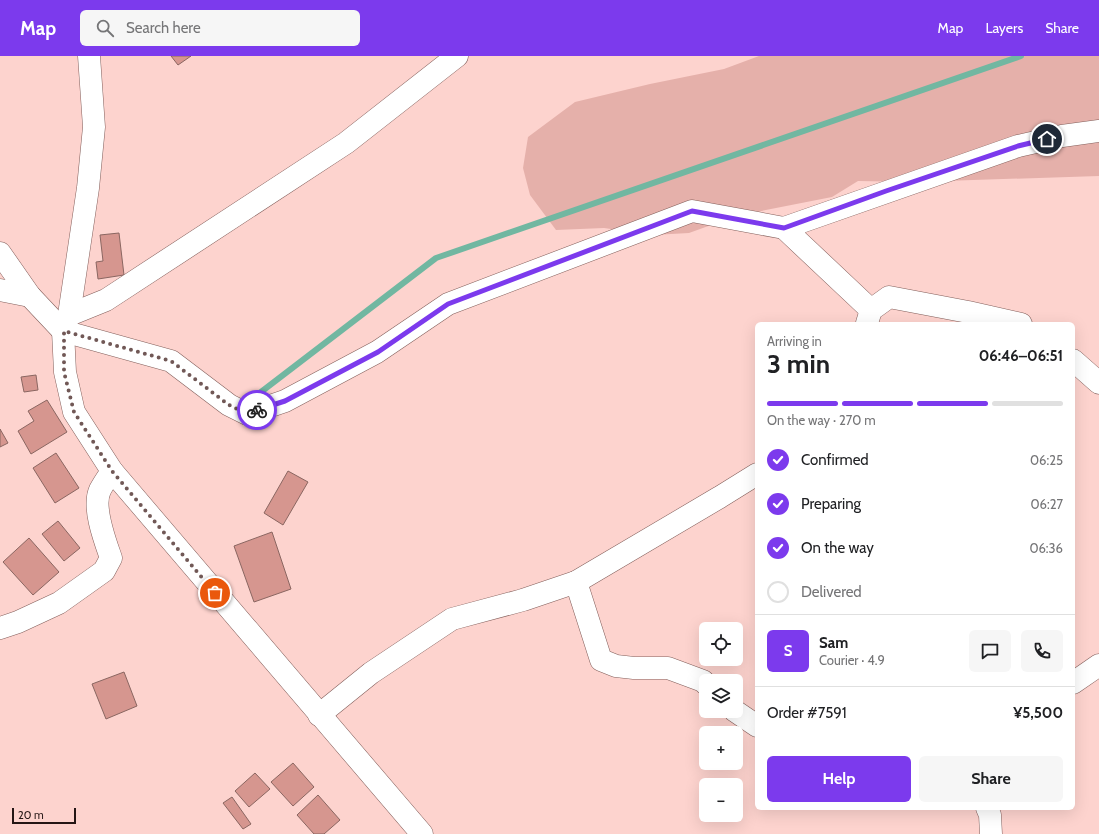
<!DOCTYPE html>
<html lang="en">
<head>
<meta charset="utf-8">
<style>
	body { margin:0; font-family:Cabin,sans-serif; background:#f6f6f6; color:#202124; height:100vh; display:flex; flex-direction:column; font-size:15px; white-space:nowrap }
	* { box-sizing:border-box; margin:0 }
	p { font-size:13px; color:#757577 }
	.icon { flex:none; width:22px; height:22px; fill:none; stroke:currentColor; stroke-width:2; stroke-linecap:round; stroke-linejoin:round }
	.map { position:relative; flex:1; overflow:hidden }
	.panel { position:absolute; left:755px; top:266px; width:320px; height:488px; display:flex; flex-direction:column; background:#fff; border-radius:6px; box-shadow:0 4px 16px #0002 }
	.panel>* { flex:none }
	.buttons { position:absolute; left:699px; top:566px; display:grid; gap:8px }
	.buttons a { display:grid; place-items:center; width:44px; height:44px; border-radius:6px; background:#fff; box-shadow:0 4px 16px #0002; font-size:20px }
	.scale { position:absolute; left:12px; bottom:10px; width:64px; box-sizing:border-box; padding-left:4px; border:2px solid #251615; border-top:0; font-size:11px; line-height:14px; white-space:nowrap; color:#251615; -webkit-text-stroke:3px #fdd3ce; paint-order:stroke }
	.pin { position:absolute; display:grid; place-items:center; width:34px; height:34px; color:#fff; margin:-17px; border:2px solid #fff; border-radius:50%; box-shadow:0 1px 4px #0007 }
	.courier { position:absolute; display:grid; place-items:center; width:40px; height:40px; margin:-20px; border:3px solid #7c3aed; border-radius:50%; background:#fff; color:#222; box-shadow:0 1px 5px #0007 }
	.headline em { font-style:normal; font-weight:800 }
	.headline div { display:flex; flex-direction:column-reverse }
	.headline { display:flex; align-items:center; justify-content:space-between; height:68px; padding:0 12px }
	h1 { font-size:26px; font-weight:800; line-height:30px }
	.bar { display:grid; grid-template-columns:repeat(4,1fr); gap:6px 4px; align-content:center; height:48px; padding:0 12px }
	.bar i { height:5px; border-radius:3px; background:#e0e0e0 }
	.bar .active { background:#7c3aed }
	.bar p { grid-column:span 4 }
	.line { display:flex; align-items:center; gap:10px; padding:0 12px; border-top:1px solid #e0e0e0 }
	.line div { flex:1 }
	.round { display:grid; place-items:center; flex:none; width:42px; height:42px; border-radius:6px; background:#f6f6f6 }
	ol { padding:0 12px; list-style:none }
	li { display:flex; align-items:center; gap:12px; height:44px }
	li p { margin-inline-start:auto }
	li .icon { padding:4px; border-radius:50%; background:#7c3aed; color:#fff; stroke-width:4 }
	li:last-child { color:#757577 }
	li i { width:22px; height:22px; border:2px solid #e0e0e0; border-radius:50% }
	.cta { display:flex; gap:8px; margin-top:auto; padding:8px 12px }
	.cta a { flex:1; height:46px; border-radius:6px; background:#7c3aed; color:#fff; font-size:16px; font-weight:800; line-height:46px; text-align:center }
	.cta a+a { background:#f6f6f6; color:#202124 }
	header { display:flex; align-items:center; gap:24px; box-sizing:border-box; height:56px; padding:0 20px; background:#7c3aed; color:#fff }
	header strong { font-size:19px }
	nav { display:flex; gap:22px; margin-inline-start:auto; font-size:14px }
	.search { width:280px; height:36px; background:#f6f6f6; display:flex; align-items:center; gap:10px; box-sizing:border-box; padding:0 14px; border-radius:6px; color:#757577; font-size:15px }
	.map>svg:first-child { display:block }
</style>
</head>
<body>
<header>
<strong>Map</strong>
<div class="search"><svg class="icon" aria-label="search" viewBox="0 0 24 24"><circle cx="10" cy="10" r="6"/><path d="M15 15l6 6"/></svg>Search here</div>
<nav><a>Map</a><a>Layers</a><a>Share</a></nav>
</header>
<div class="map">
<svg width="1099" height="778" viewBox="0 0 1099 778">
	<rect width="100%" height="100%" fill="#fdd3ce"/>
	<path fill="#e5b0aa" d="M759,0H1099V120L913,126L858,125L832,141L736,160L689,177L653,179L604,172L556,174L530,139L523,112L528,81L575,46L650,28L724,13Z"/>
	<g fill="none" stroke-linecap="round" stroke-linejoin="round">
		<path stroke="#71b7a1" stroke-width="6" d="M253,342L436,202L1021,0"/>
	</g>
	<g fill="#d6968f" stroke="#8a6661">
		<path d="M171,0H191L178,9Z"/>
		<path d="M119,177L124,219L98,223L96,206L103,205L100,179Z"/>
		<path d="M36,319L38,334L24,336L21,321Z"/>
		<path d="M47,344L67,376L31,398L18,375L34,365L28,355Z"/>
		<path d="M0,373L8,387L0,391Z"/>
		<path d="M56,397L79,432L55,447L33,412Z"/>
		<path d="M288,415L308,426L283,469L264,457Z"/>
		<path d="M58,465L80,492L64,505L42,478Z"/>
		<path d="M272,476L291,533L254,546L234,490Z"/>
		<path d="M29,482L59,516L33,539L3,506Z"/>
		<path d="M124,616L137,650L106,663L92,628Z"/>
		<path d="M293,707L314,731L293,750L271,726Z"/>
		<path d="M255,717L270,733L249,751L235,735Z"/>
		<path d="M318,739L340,764L324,778H314L297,759Z"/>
		<path d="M232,741L251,768L243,773L223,747Z"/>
	</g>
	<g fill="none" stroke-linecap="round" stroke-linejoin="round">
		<defs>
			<g id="minor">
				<path d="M89,0L94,71L88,132L69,259L63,275L65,316L74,356L112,415L422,778"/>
				<path d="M0,197L30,240L63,275L171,305L229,349L247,358L285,345L377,296L448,248L692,155L784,172"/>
				<path d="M0,234L30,240"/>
				<path d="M871,254L784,172L1018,90L1062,80L1099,75"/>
				<path d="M69,259L106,244L346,87L457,0"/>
				<path d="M867,267L871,254L889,241L968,256L1021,268"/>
				<path d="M1073,304L1099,327"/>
				<path d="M576,526L601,604L616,610L634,612H668L703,625L706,628"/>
				<path d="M0,572L18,566L59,547L104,515L111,502C105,485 92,451 100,434C103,428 108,421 112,415"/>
				<path d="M1073,627L1099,609"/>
				<path d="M735,655L757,670"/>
				<path d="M319,659L371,617L452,563L523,544L576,526L720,441L757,418"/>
				<path d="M987,752L990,759L991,778"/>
			</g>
		</defs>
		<use href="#minor" stroke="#835f5b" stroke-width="23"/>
		<use href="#minor" stroke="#fff" stroke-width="22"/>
	</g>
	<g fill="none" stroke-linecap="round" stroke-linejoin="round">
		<path stroke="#715856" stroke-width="4" stroke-dasharray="0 7.2" d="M215,537L112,415L74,356L64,316V275L171,305L229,349L247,358L257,354"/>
		<path stroke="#7c3aed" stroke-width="5" d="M257,354L285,345L378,296L448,248L692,155L784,172L886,135L1018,90L1047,83"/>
	</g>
</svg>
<div class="buttons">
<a><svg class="icon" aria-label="locate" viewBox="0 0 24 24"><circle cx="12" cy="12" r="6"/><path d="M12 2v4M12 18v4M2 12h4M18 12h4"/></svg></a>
<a><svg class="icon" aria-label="layers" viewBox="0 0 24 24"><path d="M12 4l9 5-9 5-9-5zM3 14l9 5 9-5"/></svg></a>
<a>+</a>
<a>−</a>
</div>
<div class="scale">20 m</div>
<div class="pin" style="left:215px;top:537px;background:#ea580c"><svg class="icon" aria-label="bag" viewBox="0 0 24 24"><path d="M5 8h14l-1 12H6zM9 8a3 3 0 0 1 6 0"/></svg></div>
<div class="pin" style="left:1047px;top:83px;background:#1f2937"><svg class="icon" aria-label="home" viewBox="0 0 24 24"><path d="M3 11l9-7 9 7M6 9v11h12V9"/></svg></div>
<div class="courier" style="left:257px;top:354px"><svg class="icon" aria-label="bike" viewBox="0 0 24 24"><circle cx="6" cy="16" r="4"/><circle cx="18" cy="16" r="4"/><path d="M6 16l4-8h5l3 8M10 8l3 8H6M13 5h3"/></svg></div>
<section class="panel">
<div class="headline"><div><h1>3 min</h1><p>Arriving in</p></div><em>06:46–06:51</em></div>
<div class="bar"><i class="active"></i><i class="active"></i><i class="active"></i><i></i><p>On the way · 270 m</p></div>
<ol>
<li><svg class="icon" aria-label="check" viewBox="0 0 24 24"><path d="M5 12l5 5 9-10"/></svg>Confirmed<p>06:25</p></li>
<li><svg class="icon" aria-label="check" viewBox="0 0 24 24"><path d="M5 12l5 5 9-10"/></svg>Preparing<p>06:27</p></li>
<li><svg class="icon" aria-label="check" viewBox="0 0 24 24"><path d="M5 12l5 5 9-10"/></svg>On the way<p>06:36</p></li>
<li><i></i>Delivered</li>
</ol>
<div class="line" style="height:72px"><b class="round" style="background:#7c3aed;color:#fff">S</b><div><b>Sam</b><p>Courier · 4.9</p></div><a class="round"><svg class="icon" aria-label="chat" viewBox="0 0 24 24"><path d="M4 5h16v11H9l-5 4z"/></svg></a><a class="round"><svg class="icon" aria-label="phone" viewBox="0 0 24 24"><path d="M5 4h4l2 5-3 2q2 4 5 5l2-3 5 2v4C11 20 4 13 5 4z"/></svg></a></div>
<div class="line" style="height:52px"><div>Order #7591</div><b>¥5,500</b></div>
<div class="cta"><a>Help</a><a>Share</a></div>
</section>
</div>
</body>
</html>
